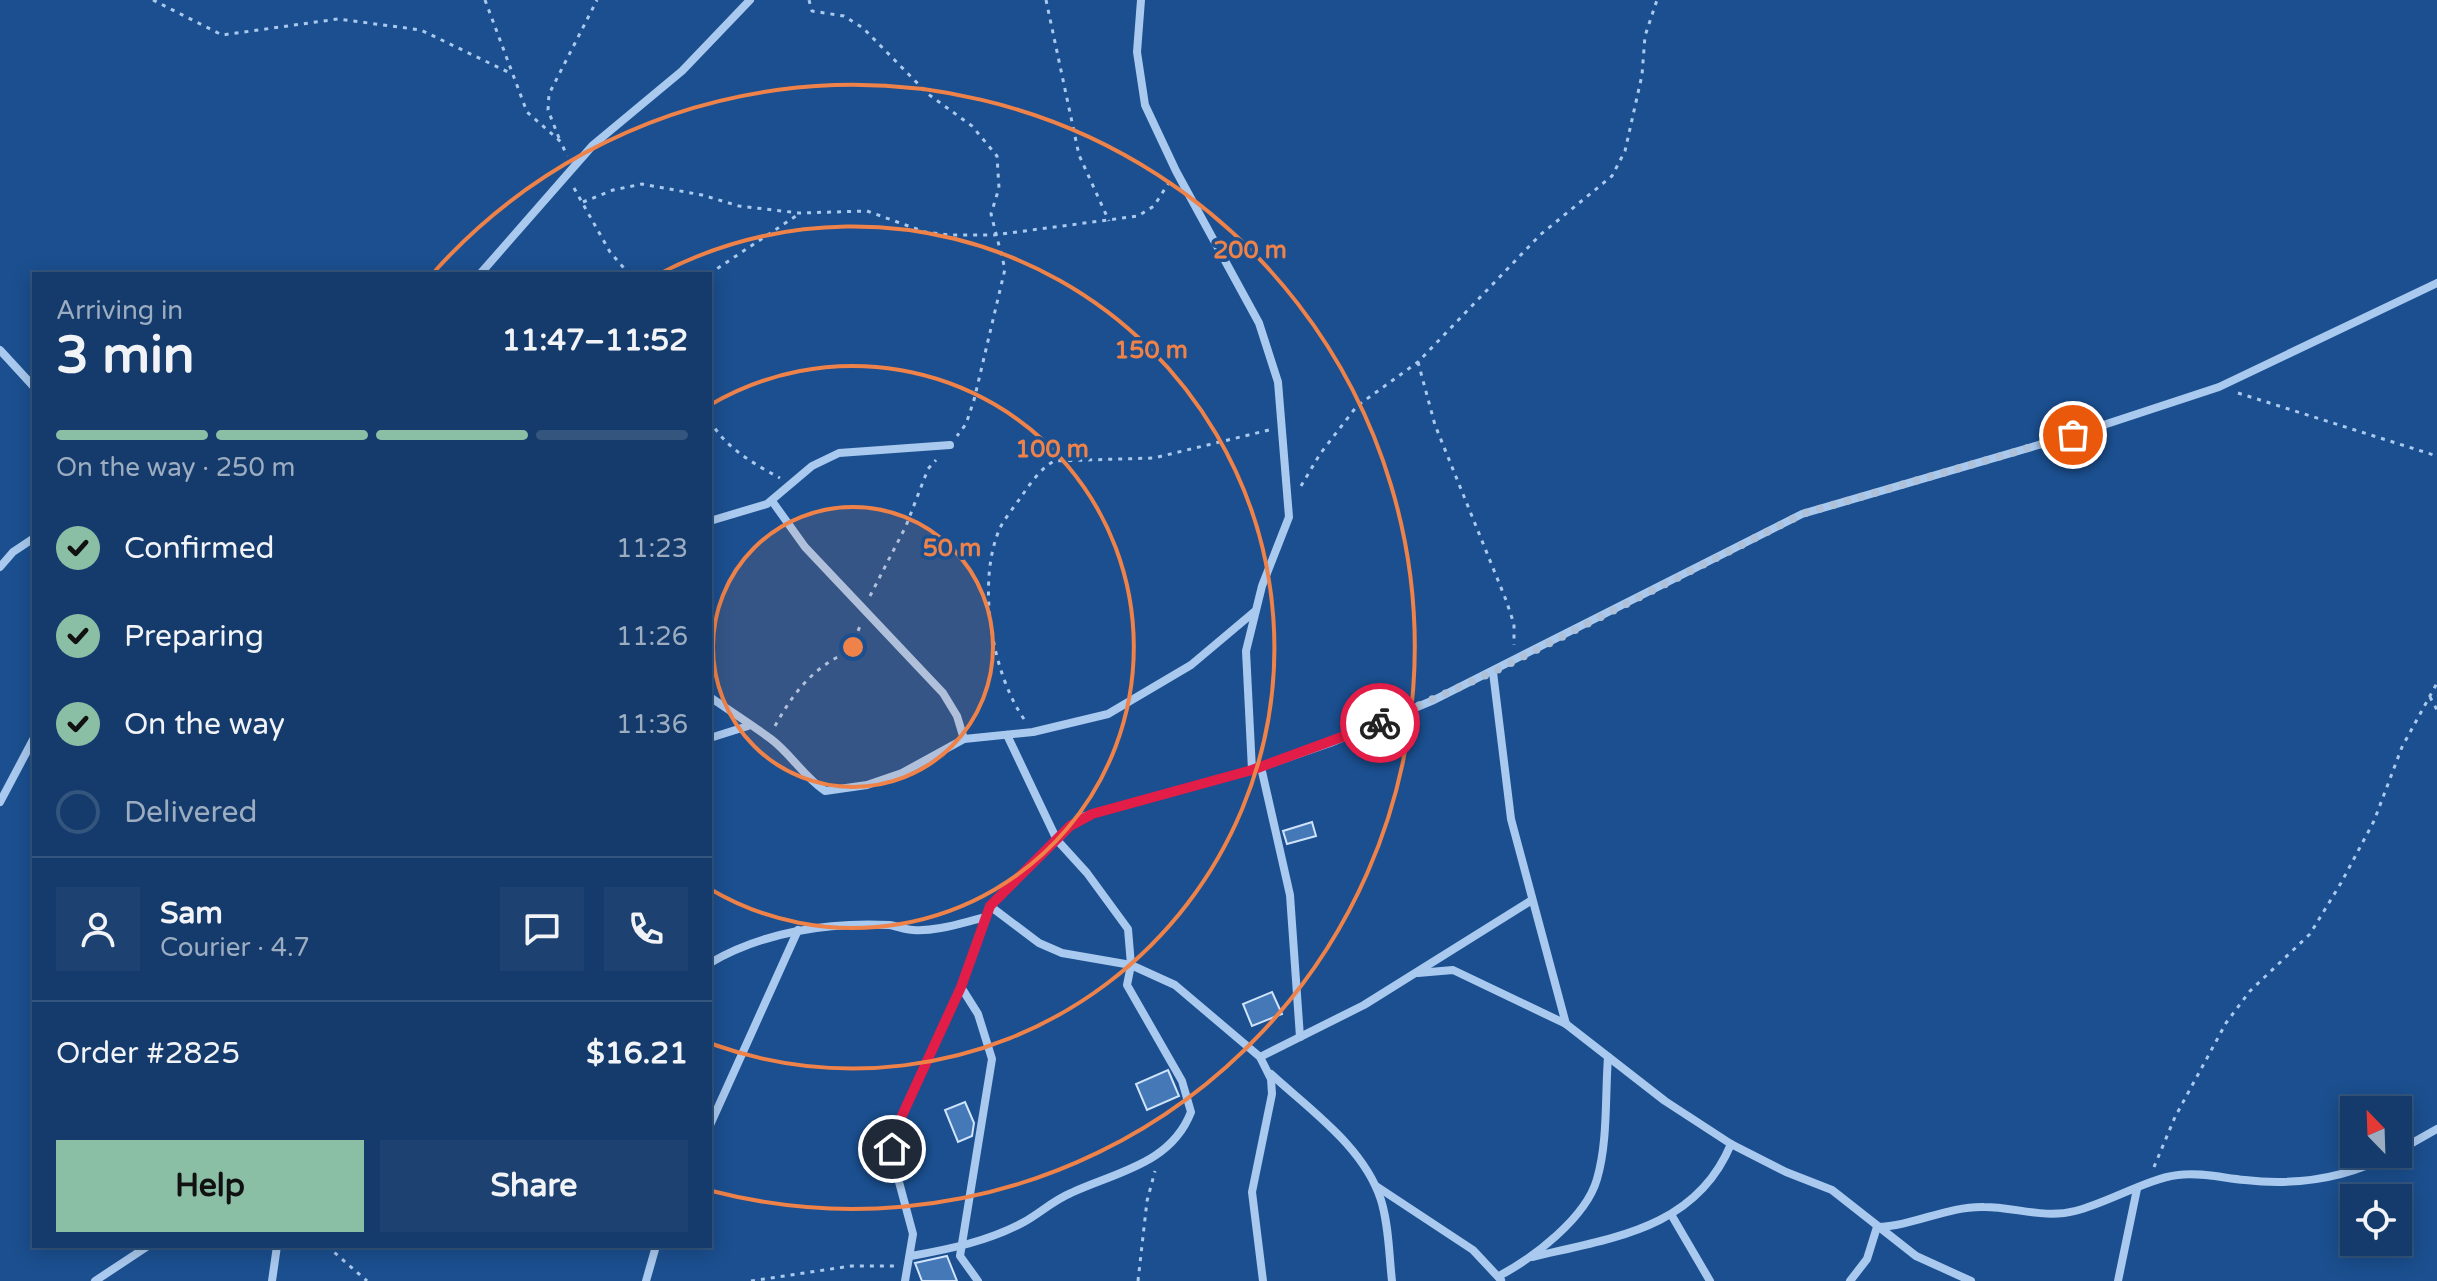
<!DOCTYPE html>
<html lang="en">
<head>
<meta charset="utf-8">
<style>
	body { margin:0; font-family:"Varela Round",sans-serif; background:#1d4271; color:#f1f3f6; height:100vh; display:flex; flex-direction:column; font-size:30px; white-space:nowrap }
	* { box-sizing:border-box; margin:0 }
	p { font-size:26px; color:#9dadc1 }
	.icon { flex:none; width:44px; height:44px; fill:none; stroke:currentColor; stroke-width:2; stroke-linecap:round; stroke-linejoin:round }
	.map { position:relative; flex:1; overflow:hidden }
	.panel { position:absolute; left:32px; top:272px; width:680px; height:976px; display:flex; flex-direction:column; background:#143b6b; border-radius:0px; box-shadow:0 4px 20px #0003,0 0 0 2px #33557e }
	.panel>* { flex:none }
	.needle { width:52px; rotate:337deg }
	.tools { position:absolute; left:2340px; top:1096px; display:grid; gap:16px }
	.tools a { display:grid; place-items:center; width:72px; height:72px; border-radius:0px; background:#143b6b; box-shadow:0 4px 20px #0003,0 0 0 2px #33557e; font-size:40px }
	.pin { position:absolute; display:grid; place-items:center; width:68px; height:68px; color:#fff; margin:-34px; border:4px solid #fff; border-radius:50%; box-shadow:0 2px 8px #0007 }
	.courier { position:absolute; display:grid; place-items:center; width:80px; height:80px; margin:-40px; border:6px solid #e11d48; border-radius:50%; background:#fff; color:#222; box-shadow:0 2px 10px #0007 }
	.headline em { font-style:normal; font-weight:700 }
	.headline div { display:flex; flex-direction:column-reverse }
	.headline { display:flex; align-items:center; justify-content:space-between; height:136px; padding:0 24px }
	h1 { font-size:52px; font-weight:700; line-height:60px }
	.bar { display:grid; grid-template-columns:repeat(4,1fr); gap:12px 8px; align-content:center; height:96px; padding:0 24px }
	.bar i { height:10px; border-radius:6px; background:#33557e }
	.bar .active { background:#8abfa5 }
	.bar p { grid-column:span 4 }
	.line { display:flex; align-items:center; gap:20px; padding:0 24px; border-top:2px solid #33557e }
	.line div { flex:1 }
	.round { display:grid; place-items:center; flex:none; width:84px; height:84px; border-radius:0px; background:#1d4271 }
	ol { padding:0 24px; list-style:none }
	li { display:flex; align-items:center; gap:24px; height:88px }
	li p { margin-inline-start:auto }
	li .icon { padding:8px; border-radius:50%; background:#8abfa5; color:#111; stroke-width:4 }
	li:last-child { color:#9dadc1 }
	li i { width:44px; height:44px; border:4px solid #33557e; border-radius:50% }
	.primary-button { display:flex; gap:16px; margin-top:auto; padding:16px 24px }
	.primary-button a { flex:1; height:92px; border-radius:0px; background:#8abfa5; color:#111; font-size:32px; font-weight:700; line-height:92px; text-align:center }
	.primary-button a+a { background:#1d4271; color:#f1f3f6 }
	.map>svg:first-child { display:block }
</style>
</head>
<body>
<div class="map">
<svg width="2437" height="1281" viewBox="0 0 2437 1281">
	<rect width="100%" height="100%" fill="#1b4f8f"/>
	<g fill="#4478b7" stroke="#cfe3fa" stroke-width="2">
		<path d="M1312,822L1316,836L1287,844L1283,831Z"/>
		<path d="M1272,992L1282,1014L1252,1026L1243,1004Z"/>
		<path d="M1168,1070L1179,1096L1147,1110L1136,1084Z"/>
		<path d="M965,1102L974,1123L972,1136L958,1142L945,1110Z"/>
		<path d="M947,1256L957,1281H922L915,1263Z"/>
	</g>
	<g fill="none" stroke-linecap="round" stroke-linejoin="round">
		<g stroke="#a9c9ee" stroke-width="3" stroke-dasharray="4 6" stroke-linecap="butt">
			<path d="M153,0L222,35L338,19L421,30L512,74"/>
			<path d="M485,0L527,112L561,142L567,156"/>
			<path d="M809,0L812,11L844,16L863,28L928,94L972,126L997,156L999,188L991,214L1005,269L974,400L966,424L957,436"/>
			<path d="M1046,0L1079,155L1109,221"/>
			<path d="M559,138L548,110L549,94L597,0"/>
			<path d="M574,188L610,252L629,274"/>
			<path d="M583,202L613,190L642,184L702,195L739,206L799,213L867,211L925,232L950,235H994L1138,216L1154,206L1168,184"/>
			<path d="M709,274L799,214"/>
			<path d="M1418,362L1435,425L1506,600L1514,624V645"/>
			<path d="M2238,393L2437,456"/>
			<path d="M710,420C724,447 754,464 780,478"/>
			<path d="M1301,486L1320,454L1357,406L1418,362L1540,235L1612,176L1625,151L1642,75L1645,36L1657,0"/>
			<path d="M870,596L906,526L928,469L936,460"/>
			<path d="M2430,697L2437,710"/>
			<path d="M1024,719C992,673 976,582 1000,528C1005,518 1014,507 1021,497C1030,484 1040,469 1054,461L1154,458L1269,430"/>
			<path d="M775,726C793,693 814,666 850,651L860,626"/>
			<path d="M2154,1167L2175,1117L2226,1023L2250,991L2310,934L2341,883L2374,821L2402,747L2437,683"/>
			<path d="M327,1246L367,1281"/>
			<path d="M751,1281L851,1266H894"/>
			<path d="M1138,1281L1147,1201L1155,1171"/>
		</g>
		<g stroke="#a9c9ee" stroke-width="8">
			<path d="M1141,0L1137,52L1145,105L1176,171L1259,323L1278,382L1289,517L1262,586L1246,651L1252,770"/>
			<path d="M480,274L593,145L682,71L750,0"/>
			<path d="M0,350L34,387"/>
			<path d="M772,501L805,547L943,693L957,716L964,739"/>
			<path d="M710,521L767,504L812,466L839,453L950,445"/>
			<path d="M0,567L13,552L34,538"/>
			<path d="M1493,672L1511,819L1566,1024"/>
			<path d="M710,697C730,711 752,725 771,739C791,754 803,776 825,791L867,785L902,773L964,739L1033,732L1108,714L1191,665L1254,612"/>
			<path d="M710,738L748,726"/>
			<path d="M1261,767L1290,895L1300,1037"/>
			<path d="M0,802L34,738"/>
			<path d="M990,906L1039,943L1062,953L1131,965L1175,985L1260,1057L1271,1079L1272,1094L1252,1192L1263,1281"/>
			<path d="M710,963C763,932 828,922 889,925C897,926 905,930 913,930C936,932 964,922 986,917"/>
			<path d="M1418,973L1453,970L1566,1024L1665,1101L1731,1144L1786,1172L1832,1190L1916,1256L1971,1281"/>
			<path d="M961,987L978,1014L992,1059L960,1256L978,1281"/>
			<path d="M1260,1057L1364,1005L1532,900"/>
			<path d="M1271,1074C1310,1110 1364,1147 1381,1200C1389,1226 1389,1255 1392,1281"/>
			<path d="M710,1125L798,930"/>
			<path d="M2398,1151L2437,1129"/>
			<path d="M1376,1186L1473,1250L1501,1280"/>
			<path d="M1672,1216L1710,1281"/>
			<path d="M911,1256C950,1249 989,1241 1024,1222C1040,1213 1054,1200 1071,1193C1116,1172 1171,1164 1191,1112L1182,1081L1127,985L1131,965L1128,929L1087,873L1057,840L1007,735"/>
			<path d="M1532,1257C1612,1238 1696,1229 1731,1144"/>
			<path d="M1499,1276C1533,1258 1586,1218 1597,1179C1608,1142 1605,1096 1608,1057"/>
			<path d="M95,1281L148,1246"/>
			<path d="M272,1281L277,1246"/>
			<path d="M646,1281L656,1246"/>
			<path d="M905,1281L913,1234L892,1156L894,1133L961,987L990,906L1070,826L1085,816L1252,770L1330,743L1434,700L1802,514L2073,435L2219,387L2437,283"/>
			<path d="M1850,1281L1867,1259L1877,1227C1914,1226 1947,1206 1984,1207C2015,1207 2044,1219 2075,1211C2107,1203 2149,1178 2178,1175C2200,1172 2223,1178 2245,1180C2297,1186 2345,1179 2392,1154"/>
			<path d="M2118,1281L2137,1189"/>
		</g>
	</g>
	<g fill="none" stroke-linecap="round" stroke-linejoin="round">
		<path stroke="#afc1d8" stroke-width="8" stroke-dasharray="0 14.4" d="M1380,723L1493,672L1802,514L2073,435"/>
		<path stroke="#e11d48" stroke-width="10" d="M892,1149L894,1133L961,987L990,906L1070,826L1092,814L1252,770L1380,723"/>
	</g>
	<circle cx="853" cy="647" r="140" fill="#ee8249" fill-opacity=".12"/>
	<g fill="none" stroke="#ee8249" stroke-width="4">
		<circle cx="853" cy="647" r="140"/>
		<path d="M710 405A281 281 0 1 1 710 889"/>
		<path d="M659 274A421 421 0 1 1 712 1044"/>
		<path d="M435 271A562 562 0 1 1 712 1191"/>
	</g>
	<circle cx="853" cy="647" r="12" fill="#ee8249" stroke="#1b4f8f" stroke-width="4"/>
	<g font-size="24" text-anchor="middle" font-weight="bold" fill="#ee8249" stroke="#1b4f8f" stroke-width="7" stroke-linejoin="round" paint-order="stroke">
		<text x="1250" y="258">200 m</text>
		<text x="1151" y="358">150 m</text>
		<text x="1052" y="457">100 m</text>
		<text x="952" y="556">50 m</text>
	</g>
</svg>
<div class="tools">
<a><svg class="needle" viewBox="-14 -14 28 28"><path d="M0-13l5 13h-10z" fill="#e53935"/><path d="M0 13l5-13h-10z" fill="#9dadc1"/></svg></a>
<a><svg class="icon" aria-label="locate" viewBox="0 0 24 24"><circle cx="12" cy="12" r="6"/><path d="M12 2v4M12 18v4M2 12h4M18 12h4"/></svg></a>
</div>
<div class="pin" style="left:2073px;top:435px;background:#ea580c"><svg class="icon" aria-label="bag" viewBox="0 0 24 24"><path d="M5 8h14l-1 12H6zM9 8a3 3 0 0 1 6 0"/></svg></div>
<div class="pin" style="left:892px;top:1149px;background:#1f2937"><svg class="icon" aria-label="home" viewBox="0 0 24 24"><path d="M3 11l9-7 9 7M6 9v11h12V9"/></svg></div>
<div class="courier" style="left:1380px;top:723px"><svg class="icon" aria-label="bike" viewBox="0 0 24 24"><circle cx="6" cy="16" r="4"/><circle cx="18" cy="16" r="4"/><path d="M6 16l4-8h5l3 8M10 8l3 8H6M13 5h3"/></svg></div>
<section class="panel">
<div class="headline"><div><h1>3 min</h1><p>Arriving in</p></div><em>11:47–11:52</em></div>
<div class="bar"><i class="active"></i><i class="active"></i><i class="active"></i><i></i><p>On the way · 250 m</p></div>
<ol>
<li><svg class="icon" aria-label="check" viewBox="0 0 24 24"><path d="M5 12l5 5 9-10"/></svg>Confirmed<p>11:23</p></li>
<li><svg class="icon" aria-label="check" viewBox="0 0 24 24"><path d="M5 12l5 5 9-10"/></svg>Preparing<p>11:26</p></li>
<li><svg class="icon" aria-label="check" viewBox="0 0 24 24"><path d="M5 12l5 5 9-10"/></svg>On the way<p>11:36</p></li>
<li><i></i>Delivered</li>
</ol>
<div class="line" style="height:144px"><a class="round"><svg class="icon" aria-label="person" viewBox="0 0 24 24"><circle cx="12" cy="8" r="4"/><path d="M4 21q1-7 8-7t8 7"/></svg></a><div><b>Sam</b><p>Courier · 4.7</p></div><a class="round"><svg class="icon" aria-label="chat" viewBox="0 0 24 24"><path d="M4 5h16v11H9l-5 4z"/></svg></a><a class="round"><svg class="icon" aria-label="phone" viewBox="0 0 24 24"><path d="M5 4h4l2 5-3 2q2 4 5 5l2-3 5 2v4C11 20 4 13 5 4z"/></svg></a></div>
<div class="line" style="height:104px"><div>Order #2825</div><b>$16.21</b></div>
<div class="primary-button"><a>Help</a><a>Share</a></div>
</section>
</div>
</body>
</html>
